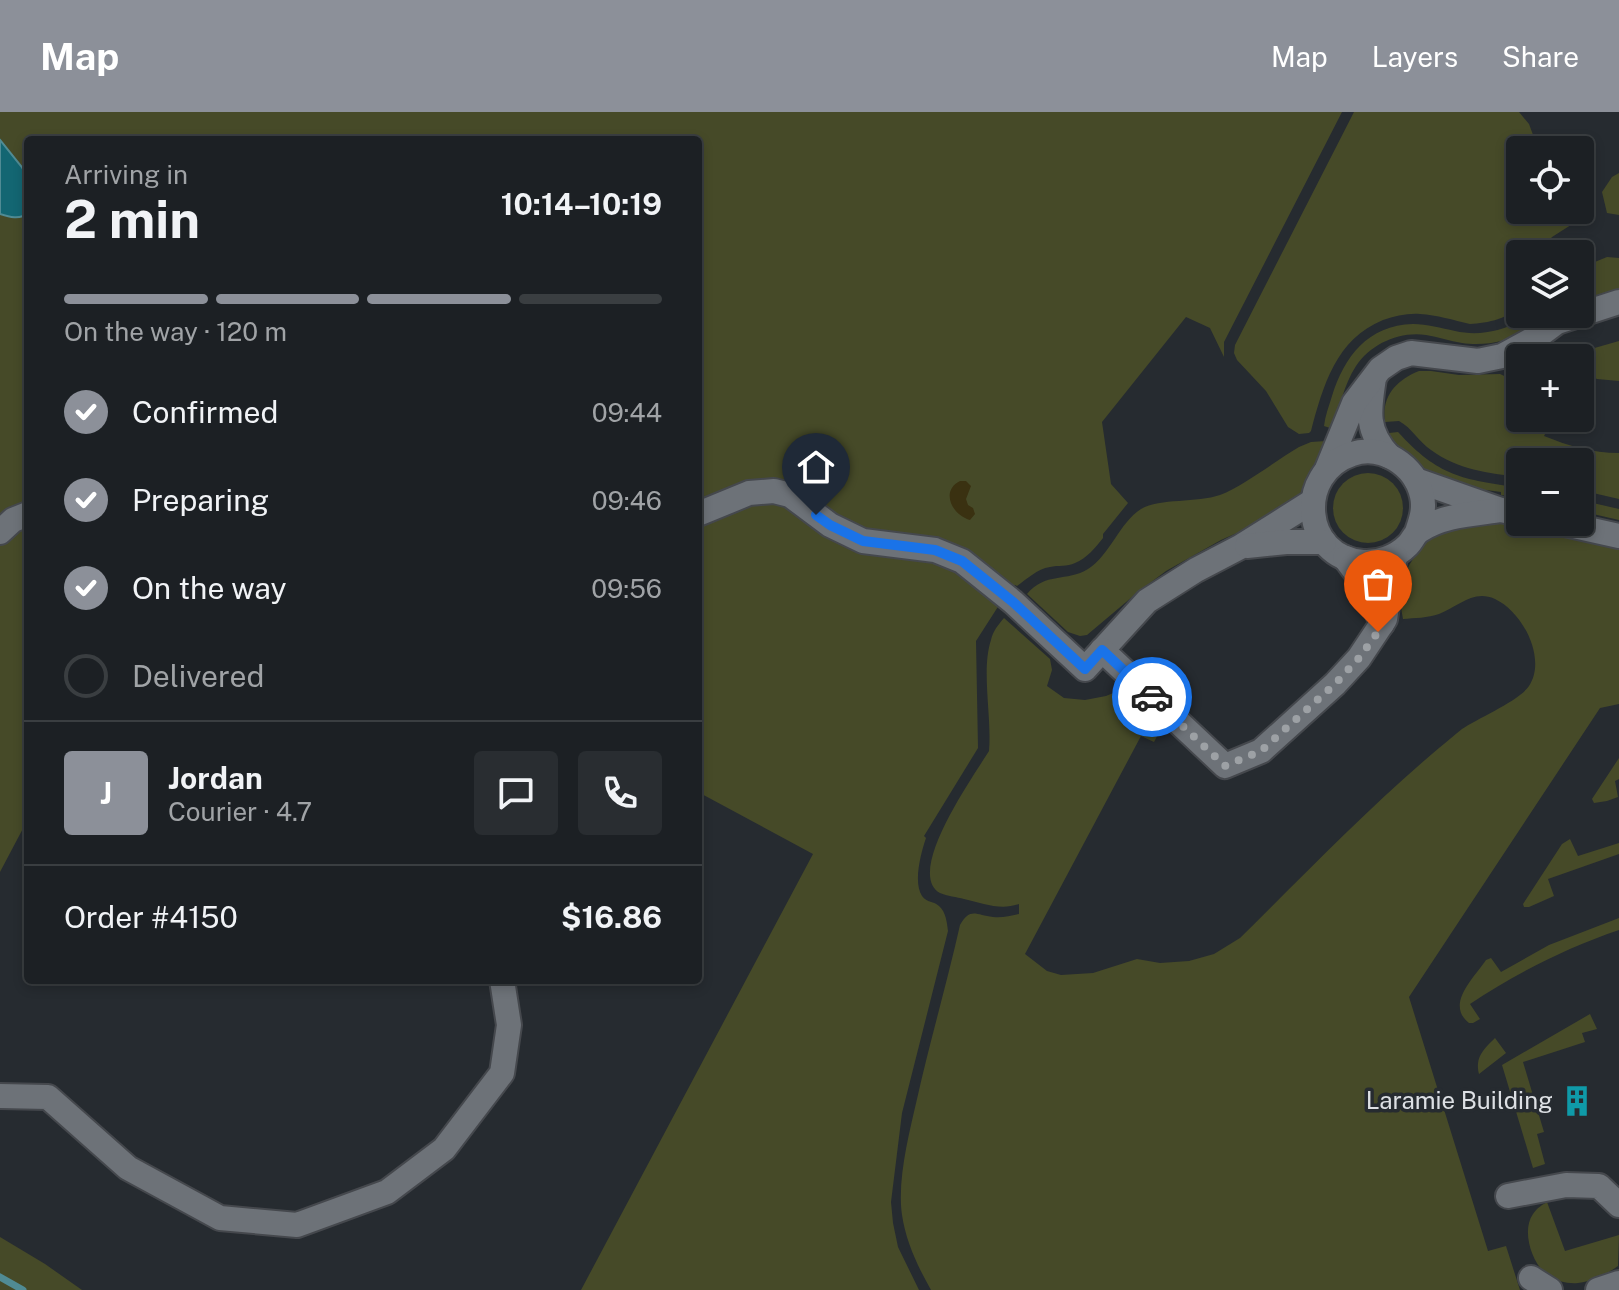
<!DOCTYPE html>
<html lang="en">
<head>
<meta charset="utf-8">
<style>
	body { margin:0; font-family:"Public Sans",sans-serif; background:#292d31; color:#f1f3f6; height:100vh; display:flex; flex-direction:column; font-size:30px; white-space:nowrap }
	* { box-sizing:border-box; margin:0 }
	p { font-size:26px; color:#a0a3a6 }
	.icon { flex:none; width:44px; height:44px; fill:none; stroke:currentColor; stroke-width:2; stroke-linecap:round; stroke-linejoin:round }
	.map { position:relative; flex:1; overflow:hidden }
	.panel { position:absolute; left:24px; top:24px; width:678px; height:848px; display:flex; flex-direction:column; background:#1c2024; border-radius:8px; box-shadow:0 4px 12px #0003,0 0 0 2px #3a3e41 }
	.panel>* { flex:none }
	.controls { position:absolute; left:1506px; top:24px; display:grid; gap:16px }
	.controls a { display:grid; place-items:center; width:88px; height:88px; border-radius:8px; background:#1c2024; box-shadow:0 4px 12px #0003,0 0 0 2px #3a3e41; font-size:40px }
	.pin { position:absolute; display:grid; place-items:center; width:68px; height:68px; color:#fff; margin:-82px -34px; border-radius:50% 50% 50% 0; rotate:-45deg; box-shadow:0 0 8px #0007 }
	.pin .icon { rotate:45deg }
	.courier { position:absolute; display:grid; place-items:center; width:80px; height:80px; margin:-40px; border:6px solid #1a73e8; border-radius:50%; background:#fff; color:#222; box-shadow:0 2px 10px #0007 }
	.overview em { font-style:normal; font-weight:700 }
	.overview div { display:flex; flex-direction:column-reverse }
	.overview { display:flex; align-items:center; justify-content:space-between; height:136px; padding:0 40px }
	h1 { font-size:52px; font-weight:700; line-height:60px }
	.bar { display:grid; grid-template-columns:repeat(4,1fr); gap:12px 8px; align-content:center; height:96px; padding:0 40px }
	.bar i { height:10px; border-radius:6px; background:#3a3e41 }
	.bar .current { background:#8c9099 }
	.bar p { grid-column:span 4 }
	.line { display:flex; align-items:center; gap:20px; padding:0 40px; border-top:2px solid #3a3e41 }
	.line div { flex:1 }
	.round { display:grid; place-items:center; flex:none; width:84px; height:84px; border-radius:8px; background:#292d31 }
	ol { padding:0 40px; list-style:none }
	li { display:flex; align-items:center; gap:24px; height:88px }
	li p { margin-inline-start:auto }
	li .icon { padding:8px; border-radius:50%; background:#8c9099; color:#fff; stroke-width:4 }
	li:last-child { color:#a0a3a6 }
	li i { width:44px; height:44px; border:4px solid #3a3e41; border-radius:50% }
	header { display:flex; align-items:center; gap:48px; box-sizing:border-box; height:112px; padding:0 40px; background:#8c9099; color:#fff }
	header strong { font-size:38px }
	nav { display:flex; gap:44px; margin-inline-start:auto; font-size:28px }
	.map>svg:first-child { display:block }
</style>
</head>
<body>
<header>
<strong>Map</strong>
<nav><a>Map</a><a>Layers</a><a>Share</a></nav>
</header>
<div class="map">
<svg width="1619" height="1178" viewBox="0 0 1619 1178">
	<rect width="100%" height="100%" fill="#262b30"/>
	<g fill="#464a28">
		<path d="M0,0H1342L1224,230V245L1210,216L1186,205L1102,310L1111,372L1128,391L1103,422V426C1095,436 1087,446 1075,451C1067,455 1058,453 1050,455C1037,457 1027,467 1017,474L1015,473L1010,476L976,529L978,636L924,724L926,726C921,741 913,770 922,784C927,791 934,789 939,794C946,800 947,811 948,819L902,1001L891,1090L893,1111L898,1135L919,1178H581L813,742L698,680V28H28V707L0,760Z"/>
		<path d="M1354,0H1519L1529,12L1536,31L1549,33L1557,38H1520V98H1580V81L1583,83L1587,101L1585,104L1552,125L1539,142H1520V190C1512,207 1487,211 1470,212C1453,208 1437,203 1420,202C1408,201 1395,204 1383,208C1336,227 1323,274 1311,319L1309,321L1299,322L1288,315L1266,279L1237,248L1234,241L1235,233Z"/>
		<path d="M1619,61V103L1607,101L1602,80L1612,65Z"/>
		<path d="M1607,145L1619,146V178L1580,187V159L1585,154Z"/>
		<path d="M1520,209L1526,216C1510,231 1482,234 1462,231C1450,229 1438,225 1426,223C1399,219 1371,232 1356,254C1344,272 1339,297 1333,317L1324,314C1325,304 1329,294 1332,284C1344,245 1368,213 1413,212C1427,212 1441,216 1455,219C1477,224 1500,220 1520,209Z"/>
		<path d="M1619,229V269L1597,267L1580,260V246H1573L1591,237Z"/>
		<path d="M1419,259H1431L1459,263L1500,262C1522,272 1520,284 1520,306H1550L1552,309L1544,324C1569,334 1592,341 1619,341V387L1580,378V350H1520V365C1488,361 1458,358 1431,338C1419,330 1412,316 1399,309L1385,310C1381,285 1396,268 1419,259Z"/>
		<path d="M1398,320C1439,365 1462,367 1520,376V386L1501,383V380L1486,378L1485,381C1451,370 1402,358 1389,321Z"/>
		<path d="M1326,329L1312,366L1302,380L1290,391L1262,410L1221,428L1166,459L1138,480L1087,523L1080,524L1068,520L1027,482C1045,460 1067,470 1088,457C1110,443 1120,410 1141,397C1160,386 1197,391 1220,383C1245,373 1275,349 1299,335L1311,330Z"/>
		<circle cx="1368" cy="396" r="35"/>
		<path d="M1580,388L1619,397V408L1580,399Z"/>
		<path d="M1502,409L1619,433V592L1600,596L1409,885L1488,1139L1506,1134L1520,1178H931C918,1155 906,1130 902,1103C897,1068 909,1022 917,987C930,929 947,871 960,813C970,795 976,803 993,805C1002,806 1011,804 1019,802V792C1000,799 983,791 964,787C957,785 947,784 940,781C904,761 975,662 989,639C992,605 981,558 991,528C993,519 998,513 1004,506L1050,547L1052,558L1047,574L1064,586L1085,588L1106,584L1118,579L1135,583L1166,607L1154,630L1141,624L1025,842L1047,859L1061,863L1093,861L1137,847L1160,851L1189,849L1214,842L1240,826C1305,762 1369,695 1439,636C1447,630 1454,623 1462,617C1478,606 1519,589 1529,574C1547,547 1523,500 1495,487C1473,477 1458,495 1439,502C1428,506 1414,506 1403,507C1401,496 1399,486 1401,475C1405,452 1429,421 1452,415C1468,410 1486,411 1502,409Z"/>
		<path d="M1619,646V667L1615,669L1618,685L1607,689L1594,691L1592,687Z"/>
		<path d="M1570,727L1578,744L1619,731V742L1548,767L1554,784L1529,795H1524L1523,792L1562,732Z"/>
		<path d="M1619,806V818C1566,836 1517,861 1470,892L1480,907L1473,911H1469C1445,892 1474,866 1486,848L1491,846L1501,860L1549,833Z"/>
		<path d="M1590,902L1597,917L1582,921L1585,930L1523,950L1544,1020L1537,1022L1545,1052L1533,1056L1502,953Z"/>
		<path d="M1495,926L1506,941L1479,962C1475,945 1483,938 1495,926Z"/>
		<path d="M1547,1090L1565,1139L1619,1123L1618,1154C1605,1163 1593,1169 1578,1171C1568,1172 1556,1169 1548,1164C1532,1152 1521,1119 1533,1102C1537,1096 1542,1093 1547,1090Z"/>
		<path d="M0,1125L45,1152L82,1178H0Z"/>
	</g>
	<path fill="#3a3111" d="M960,369H966L971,374L966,387L968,393L973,396L975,402L970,408C952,403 940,379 960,369Z"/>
	<path fill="#136672" stroke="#508b94" stroke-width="2" d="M0,28L21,54L28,65V101C20,108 9,105 0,102Z"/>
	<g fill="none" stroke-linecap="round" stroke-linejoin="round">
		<path stroke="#508b94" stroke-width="7" d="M0,1165L23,1178"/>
		<defs>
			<g id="minor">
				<path d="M1374,266C1369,298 1365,318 1389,344"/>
				<path d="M1327,357L1354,291L1380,257L1396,246L1411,241L1478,249L1502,244L1537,225L1557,210L1619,190"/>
				<path d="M1416,368L1501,398L1520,402"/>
				<path d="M698,402L749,381L774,379L790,383L830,413L863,429L935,438L962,449L1013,490L1085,557L1147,489L1196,458L1240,435L1313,389"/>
				<path d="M1556,410L1619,424"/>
				<path d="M0,420L13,408L28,402"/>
				<path d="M1417,420C1421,408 1425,397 1422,384C1415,353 1382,332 1352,342C1295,361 1302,446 1363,450C1379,451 1396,445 1408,433C1412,429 1414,423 1419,419C1443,403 1474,402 1501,398"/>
				<path d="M1247,434L1286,430H1324"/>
				<path d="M1345,446C1362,467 1373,487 1382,512"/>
				<path d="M1102,538L1225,654L1261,639L1335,572L1359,546L1385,507L1395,444"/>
				<path d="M0,984L48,985L128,1056L220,1106L297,1113L387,1080L444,1037L502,961L509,913L502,868"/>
				<path d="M1508,1084L1566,1073L1599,1074L1619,1093"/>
				<path d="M1531,1166L1550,1178"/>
				<path d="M1598,1178L1619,1171"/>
			</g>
		</defs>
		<use href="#minor" stroke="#45484d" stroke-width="28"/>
		<use href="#minor" stroke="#6d7278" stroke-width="24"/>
	</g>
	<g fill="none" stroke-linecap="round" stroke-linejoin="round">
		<path stroke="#9da1a5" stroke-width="8" stroke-dasharray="0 14.4" d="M1152,585L1225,654L1261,639L1335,572L1359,546L1378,520"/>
		<path stroke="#1a73e8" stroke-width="10" d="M816,403L830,413L863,429L935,438L962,449L1013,490L1085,557L1102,538L1152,585"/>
	</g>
	<defs>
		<symbol id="building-bare" viewBox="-9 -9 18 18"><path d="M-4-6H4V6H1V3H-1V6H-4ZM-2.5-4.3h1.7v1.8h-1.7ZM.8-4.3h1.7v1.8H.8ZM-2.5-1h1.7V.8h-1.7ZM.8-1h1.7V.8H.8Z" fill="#0f9aa8" stroke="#262b30" stroke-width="2.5" paint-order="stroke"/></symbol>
	</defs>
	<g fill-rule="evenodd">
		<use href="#building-bare" x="1555" y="967" width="44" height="44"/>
	</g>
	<g text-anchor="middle" stroke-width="7" stroke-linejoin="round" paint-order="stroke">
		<g font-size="24" fill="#dde0e4" stroke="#262b30" text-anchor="end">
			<text x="1553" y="997">Laramie Building</text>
		</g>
	</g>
</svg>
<div class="controls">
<a><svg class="icon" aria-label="locate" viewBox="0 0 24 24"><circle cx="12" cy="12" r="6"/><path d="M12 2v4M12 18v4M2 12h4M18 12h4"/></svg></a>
<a><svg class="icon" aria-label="layers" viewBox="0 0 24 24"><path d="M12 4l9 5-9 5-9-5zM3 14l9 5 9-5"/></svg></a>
<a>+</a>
<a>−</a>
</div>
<div class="pin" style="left:1378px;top:520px;background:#ea580c"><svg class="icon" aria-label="bag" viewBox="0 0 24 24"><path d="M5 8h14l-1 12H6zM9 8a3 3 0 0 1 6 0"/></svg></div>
<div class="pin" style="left:816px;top:403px;background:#1f2937"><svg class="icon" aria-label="home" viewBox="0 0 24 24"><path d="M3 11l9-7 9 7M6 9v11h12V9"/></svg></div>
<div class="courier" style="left:1152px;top:585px"><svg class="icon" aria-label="car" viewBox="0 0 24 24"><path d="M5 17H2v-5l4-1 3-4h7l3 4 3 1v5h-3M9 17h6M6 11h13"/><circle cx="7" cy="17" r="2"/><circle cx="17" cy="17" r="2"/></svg></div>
<section class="panel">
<div class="overview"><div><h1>2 min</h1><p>Arriving in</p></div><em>10:14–10:19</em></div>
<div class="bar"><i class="current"></i><i class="current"></i><i class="current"></i><i></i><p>On the way · 120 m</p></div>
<ol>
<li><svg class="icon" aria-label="check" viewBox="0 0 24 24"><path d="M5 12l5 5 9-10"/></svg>Confirmed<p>09:44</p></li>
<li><svg class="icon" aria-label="check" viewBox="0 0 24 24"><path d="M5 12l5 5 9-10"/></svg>Preparing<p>09:46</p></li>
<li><svg class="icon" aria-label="check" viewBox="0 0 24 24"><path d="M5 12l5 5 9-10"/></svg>On the way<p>09:56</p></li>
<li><i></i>Delivered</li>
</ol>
<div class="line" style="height:144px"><b class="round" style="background:#8c9099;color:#fff">J</b><div><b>Jordan</b><p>Courier · 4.7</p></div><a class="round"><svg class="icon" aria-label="chat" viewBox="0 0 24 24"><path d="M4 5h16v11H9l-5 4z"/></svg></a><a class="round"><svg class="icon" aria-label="phone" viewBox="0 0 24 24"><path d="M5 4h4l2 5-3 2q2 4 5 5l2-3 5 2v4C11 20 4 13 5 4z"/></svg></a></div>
<div class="line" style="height:104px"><div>Order #4150</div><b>$16.86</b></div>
</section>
</div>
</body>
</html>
